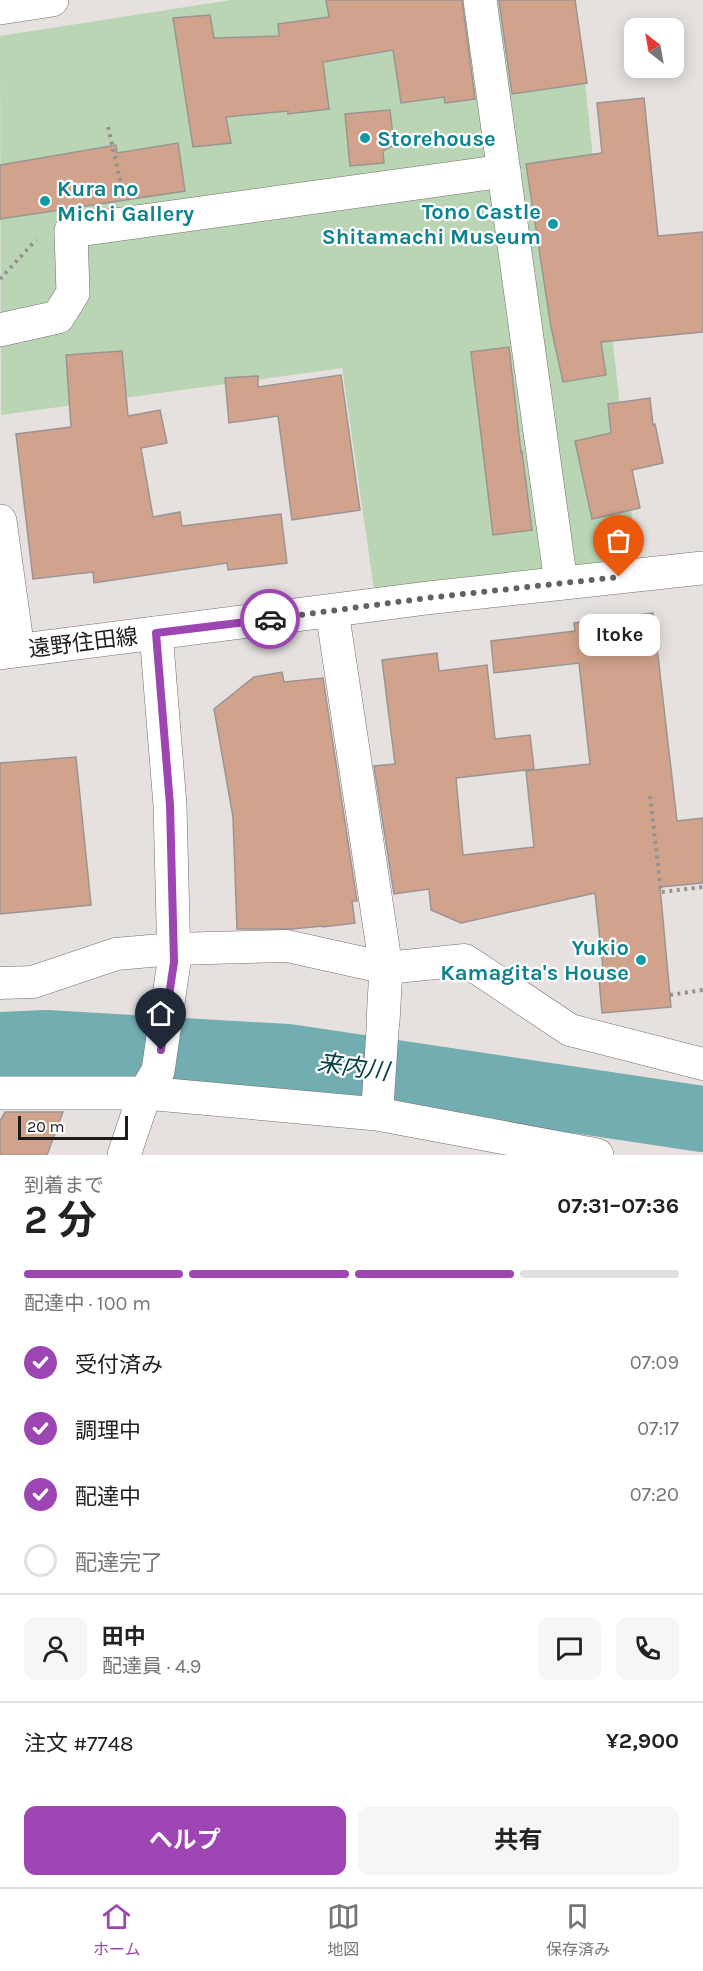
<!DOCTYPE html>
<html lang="ja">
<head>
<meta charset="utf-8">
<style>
	body { margin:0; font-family:Karla,"Noto Sans JP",sans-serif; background:#f6f6f6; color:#222; height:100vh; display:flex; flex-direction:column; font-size:22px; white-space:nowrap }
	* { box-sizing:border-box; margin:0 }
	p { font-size:20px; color:#767676 }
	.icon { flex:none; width:33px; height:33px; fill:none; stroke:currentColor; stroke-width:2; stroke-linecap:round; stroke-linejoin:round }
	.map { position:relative; height:1155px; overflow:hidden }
	.sheet { display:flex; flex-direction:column; background:#fff; flex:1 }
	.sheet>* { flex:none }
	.needle { width:39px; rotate:329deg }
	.controls { position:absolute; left:624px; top:18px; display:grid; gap:12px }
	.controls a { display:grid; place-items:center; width:60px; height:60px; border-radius:12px; background:#fff; box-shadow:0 3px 15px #0003; font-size:30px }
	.scale { position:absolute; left:18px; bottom:15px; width:110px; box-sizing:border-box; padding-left:6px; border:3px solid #1e1c1b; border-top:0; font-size:16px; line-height:21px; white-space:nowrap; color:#1e1c1b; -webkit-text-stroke:4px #fff; paint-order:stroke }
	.pin { position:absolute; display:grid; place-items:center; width:51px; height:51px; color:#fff; margin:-62px -26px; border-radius:50% 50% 50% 0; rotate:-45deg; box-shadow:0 0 6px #0007 }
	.pin .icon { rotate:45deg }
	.courier { position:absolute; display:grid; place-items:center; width:60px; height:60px; margin:-30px; border:4px solid #9d46b3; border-radius:50%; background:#fff; color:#222; box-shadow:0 2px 8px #0007 }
	.bubble { position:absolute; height:42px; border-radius:12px; background:#fff; box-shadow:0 3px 15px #0003; font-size:20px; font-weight:700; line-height:42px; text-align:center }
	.head em { font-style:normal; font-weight:700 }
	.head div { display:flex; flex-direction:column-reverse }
	.head { display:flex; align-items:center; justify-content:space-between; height:102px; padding:0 24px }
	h1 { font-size:39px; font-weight:700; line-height:45px }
	.bar { display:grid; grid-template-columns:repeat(4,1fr); gap:9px 6px; align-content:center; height:72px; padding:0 24px }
	.bar i { height:8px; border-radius:4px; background:#e0e0e0 }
	.bar .selected { background:#9d46b3 }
	.bar p { grid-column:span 4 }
	.line { display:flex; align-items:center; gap:15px; padding:0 24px; border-top:2px solid #e0e0e0 }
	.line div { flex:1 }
	.round { display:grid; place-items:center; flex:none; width:63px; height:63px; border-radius:12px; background:#f6f6f6 }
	ol { padding:0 24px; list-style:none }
	li { display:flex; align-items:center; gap:18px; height:66px }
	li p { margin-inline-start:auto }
	li .icon { padding:6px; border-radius:50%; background:#9d46b3; color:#fff; stroke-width:4 }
	li:last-child { color:#767676 }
	li i { width:33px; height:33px; border:3px solid #e0e0e0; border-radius:50% }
	.primary-button { display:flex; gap:12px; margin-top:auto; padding:12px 24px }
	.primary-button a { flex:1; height:69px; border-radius:12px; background:#9d46b3; color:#fff; font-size:24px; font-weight:700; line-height:69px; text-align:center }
	.primary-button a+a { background:#f6f6f6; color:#222 }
	.dock { display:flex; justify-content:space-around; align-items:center; height:84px; border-top:2px solid #e0e0e0; background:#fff; font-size:16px; color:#767676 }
	.dock a { display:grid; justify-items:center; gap:3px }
	.dock .selected { color:#9d46b3 }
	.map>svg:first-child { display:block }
</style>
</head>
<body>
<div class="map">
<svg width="703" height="1155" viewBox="0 0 703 1155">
	<rect width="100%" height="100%" fill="#e6e1df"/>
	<path fill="#b9d5b3" d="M231,0H576L638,574L376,603L342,368L1,415L0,36Z"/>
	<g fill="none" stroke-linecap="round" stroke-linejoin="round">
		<path stroke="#71adb1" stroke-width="66" d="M0,1045L46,1043L287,1057L703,1119"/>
	</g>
	<g fill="#d1a38d" stroke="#9a9593" stroke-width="1.5">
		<path d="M326,0H462L475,99L445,103L444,97L401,103L393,50L323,62L329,109L288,114V111L226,117L231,143L193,147L173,18L210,15L214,38L279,36L278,24L329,17Z"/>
		<path d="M499,0H575L587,83L512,94Z"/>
		<path d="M644,98L658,236L703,232V332L601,342L606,375L563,382L551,327L526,164L602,153L597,103Z"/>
		<path d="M390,110L394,145L383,151L384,163L350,166L345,114Z"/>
		<path d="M178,143L185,191L0,219V165L116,145L117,153Z"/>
		<path d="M509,347L521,453L522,452L532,530L493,535L471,352Z"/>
		<path d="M122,351L128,416L160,410L167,443L141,448L153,517L180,512L182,526L281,514L287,563L228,570L227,563L94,583L93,572L33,579L16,434L71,427L66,355Z"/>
		<path d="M341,375L360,510L292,520L278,416L229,423L225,378L258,376V387Z"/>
		<path d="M650,398L653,425L655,424L663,463L632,470L640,508L592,519L575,441L611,433L608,404Z"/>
		<path d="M653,613L677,821L703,818V883L660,887L671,1007L602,1013L599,979L604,978L595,893L461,923L431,910L429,889L394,894L374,766L395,764L382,660L437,653L439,671L487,665L495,739L530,735L534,769L456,778L463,855L534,847L526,771L590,764L579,663L494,673L491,641L575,631L574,623Z"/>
		<path d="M282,672L284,682L323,678L357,901H352L355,923L323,927V926L292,929H237L233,817L214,709L254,677Z"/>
		<path d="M76,757L91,905L0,914V763Z"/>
		<path d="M5,1112H63L47,1155H0V1121Z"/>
	</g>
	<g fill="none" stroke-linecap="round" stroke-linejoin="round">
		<defs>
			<g id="pedestrian">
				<path d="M0,983L33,982L116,954L173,949L287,946L386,968L465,960L570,1030L703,1064"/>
				<path d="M377,1114L383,1022"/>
			</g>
			<g id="minor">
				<path d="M480,0L561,583"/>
				<path d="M0,8L52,0"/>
				<path d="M0,330L58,317L73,293L71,231L504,171"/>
				<path d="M0,521L18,650"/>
				<path d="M332,611L386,968L383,1022"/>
				<path d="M0,1093H145L377,1114L597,1155"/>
			</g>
			<path id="tertiary" d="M124,1155L145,1093L158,1071L174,962L170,805L156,633"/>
			<path id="secondary" d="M0,653L427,598L703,568"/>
		</defs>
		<use href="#pedestrian" stroke="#746f6d" stroke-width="33"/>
		<use href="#minor" stroke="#746f6d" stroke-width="34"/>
		<use href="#tertiary" stroke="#746f6d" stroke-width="34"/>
		<use href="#secondary" stroke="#746f6d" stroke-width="34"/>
		<g stroke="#959190" stroke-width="4" stroke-dasharray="3 4.5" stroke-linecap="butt">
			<path d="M108,127L122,188"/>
			<path d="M0,279L36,240"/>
			<path d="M650,796L661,892L703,887"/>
			<path d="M670,995L703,990"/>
		</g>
		<use href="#pedestrian" stroke="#fff" stroke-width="32"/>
		<use href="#minor" stroke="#fff" stroke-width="33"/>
		<use href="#tertiary" stroke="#fff" stroke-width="33"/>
		<use href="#secondary" stroke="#fff" stroke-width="33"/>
	</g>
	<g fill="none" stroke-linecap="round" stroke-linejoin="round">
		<path stroke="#646160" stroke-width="6" stroke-dasharray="0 10.8" d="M270,619L427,598L619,577"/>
		<path stroke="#9d46b3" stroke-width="8" d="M161,1050L174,962L170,805L156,633L270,619"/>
	</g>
	<g fill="#0f9aa8" stroke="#fff" stroke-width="2">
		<circle cx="365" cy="138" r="6"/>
		<circle cx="45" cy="201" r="6"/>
		<circle cx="553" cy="224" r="6"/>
		<circle cx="641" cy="960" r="6"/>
	</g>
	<g text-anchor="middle" stroke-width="4.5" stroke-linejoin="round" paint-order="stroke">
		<g font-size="22" font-weight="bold" fill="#0d838f" stroke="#fff" text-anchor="start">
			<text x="377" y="146">Storehouse</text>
			<text x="57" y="196">Kura no<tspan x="57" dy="25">Michi Gallery</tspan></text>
			<text x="541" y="219" text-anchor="end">Tono Castle<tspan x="541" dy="25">Shitamachi Museum</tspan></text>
			<text x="629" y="955" text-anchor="end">Yukio<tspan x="629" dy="25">Kamagita's House</tspan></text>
		</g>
		<g font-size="22" fill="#1e1c1b" stroke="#fff">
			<text transform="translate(83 642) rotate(-7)" y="8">遠野住田線</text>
		</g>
		<g font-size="24" font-style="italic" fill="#074245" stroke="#fff">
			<text transform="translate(353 1067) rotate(8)" y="8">来内川</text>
		</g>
	</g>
</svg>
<div class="controls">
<a><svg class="needle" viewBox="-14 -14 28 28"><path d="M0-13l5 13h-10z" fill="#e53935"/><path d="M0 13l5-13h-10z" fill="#767676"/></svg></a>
</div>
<div class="scale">20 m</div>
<div class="pin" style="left:619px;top:577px;background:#ea580c"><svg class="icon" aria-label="bag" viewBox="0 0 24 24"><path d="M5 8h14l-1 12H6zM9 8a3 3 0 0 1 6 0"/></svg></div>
<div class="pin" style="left:161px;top:1050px;background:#1f2937"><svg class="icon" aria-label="home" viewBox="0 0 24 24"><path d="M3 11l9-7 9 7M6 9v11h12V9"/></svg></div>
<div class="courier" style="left:270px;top:619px"><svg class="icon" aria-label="car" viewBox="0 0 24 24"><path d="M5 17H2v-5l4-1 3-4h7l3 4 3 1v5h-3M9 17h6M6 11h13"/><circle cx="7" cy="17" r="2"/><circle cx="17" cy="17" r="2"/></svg></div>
<div class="bubble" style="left:579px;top:614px;width:81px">Itoke</div>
</div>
<section class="sheet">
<div class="head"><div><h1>2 分</h1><p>到着まで</p></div><em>07:31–07:36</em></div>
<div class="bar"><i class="selected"></i><i class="selected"></i><i class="selected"></i><i></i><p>配達中 · 100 m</p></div>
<ol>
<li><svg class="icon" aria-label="check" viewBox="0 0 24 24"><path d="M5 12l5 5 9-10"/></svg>受付済み<p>07:09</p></li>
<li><svg class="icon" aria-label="check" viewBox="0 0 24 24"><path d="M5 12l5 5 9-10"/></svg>調理中<p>07:17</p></li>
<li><svg class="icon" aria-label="check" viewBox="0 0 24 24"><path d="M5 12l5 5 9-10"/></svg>配達中<p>07:20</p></li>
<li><i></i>配達完了</li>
</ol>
<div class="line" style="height:108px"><a class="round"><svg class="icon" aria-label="person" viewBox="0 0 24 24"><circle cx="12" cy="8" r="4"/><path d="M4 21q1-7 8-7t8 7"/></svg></a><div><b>田中</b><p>配達員 · 4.9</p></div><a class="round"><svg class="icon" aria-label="chat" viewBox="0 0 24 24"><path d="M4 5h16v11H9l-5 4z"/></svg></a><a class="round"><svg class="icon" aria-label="phone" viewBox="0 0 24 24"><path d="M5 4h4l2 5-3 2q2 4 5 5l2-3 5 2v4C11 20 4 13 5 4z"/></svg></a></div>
<div class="line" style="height:78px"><div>注文 #7748</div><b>¥2,900</b></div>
<div class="primary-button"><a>ヘルプ</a><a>共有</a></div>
</section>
<nav class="dock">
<a class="selected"><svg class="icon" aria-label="home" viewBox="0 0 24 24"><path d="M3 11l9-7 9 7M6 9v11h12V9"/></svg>ホーム</a>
<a><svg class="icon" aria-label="map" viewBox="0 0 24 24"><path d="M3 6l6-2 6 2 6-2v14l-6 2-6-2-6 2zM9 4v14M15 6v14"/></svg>地図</a>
<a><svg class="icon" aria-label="saved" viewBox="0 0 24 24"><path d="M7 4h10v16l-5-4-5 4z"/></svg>保存済み</a>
</nav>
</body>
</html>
